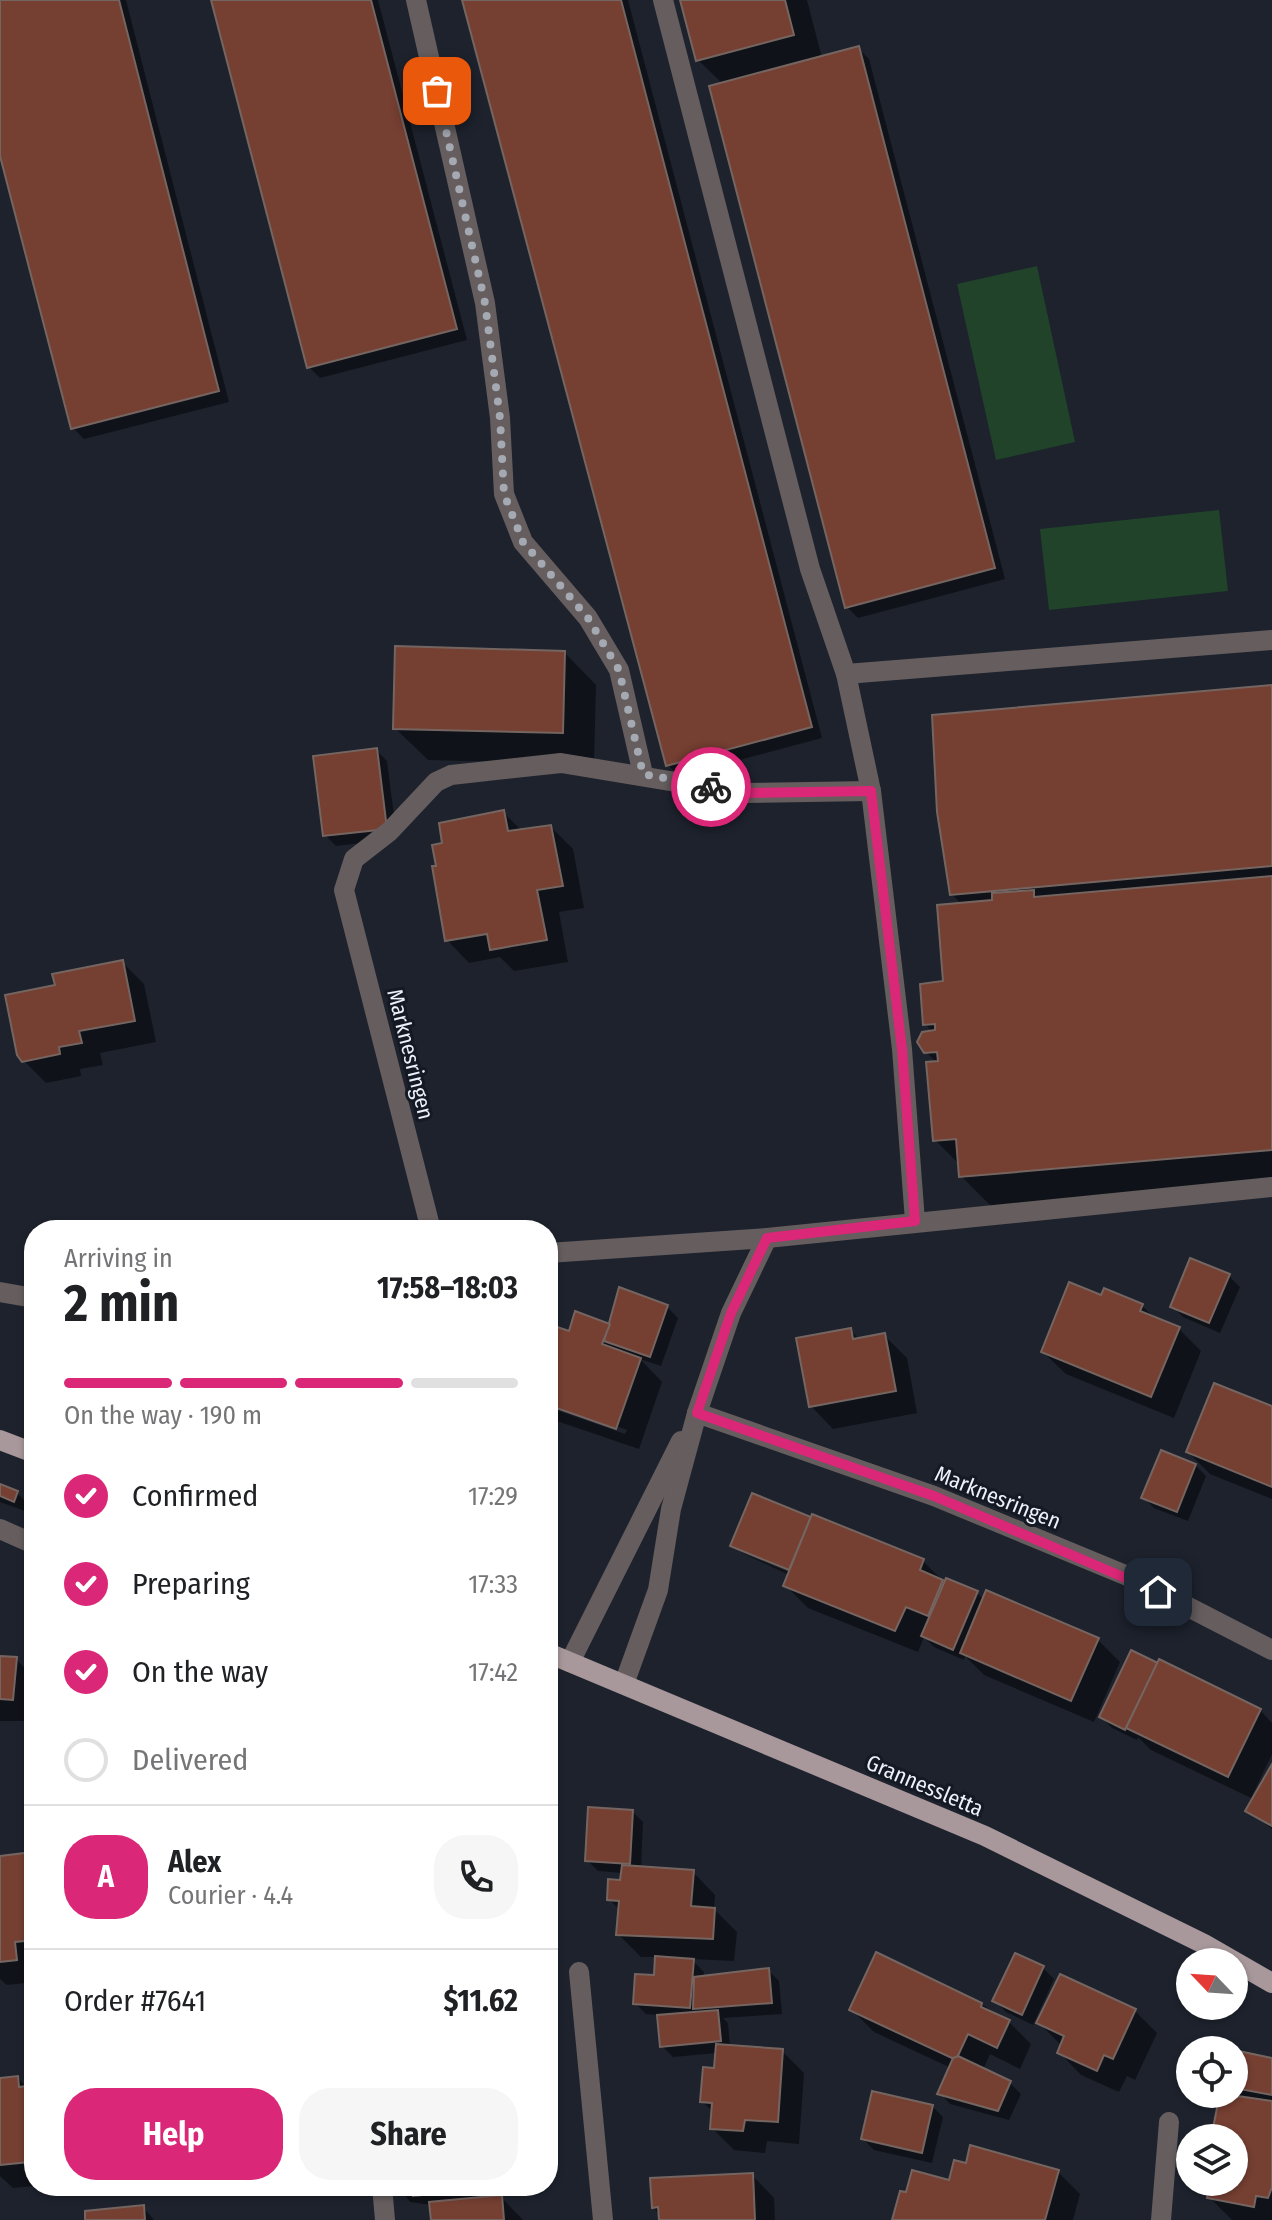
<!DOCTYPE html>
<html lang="en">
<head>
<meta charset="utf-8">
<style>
	body { margin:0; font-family:"Fira Sans Condensed",sans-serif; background:#f6f6f6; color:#202124; height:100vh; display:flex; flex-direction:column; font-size:30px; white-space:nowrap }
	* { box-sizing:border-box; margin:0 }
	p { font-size:26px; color:#757577 }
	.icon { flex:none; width:44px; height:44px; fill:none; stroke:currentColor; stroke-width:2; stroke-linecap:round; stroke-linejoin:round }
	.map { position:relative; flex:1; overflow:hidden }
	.panel { position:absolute; left:24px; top:1220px; width:534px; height:976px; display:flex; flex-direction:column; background:#fff; border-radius:32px; box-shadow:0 2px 6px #0004 }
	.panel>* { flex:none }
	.needle { width:52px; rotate:295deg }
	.tools { position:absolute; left:1176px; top:1948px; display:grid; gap:16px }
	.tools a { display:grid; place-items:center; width:72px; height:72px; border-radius:50%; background:#fff; box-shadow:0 2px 6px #0004; font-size:40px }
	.pin { position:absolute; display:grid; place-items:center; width:68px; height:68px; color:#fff; margin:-34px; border-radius:16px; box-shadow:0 4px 12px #0006 }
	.courier { position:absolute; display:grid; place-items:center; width:80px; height:80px; margin:-40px; border:6px solid #db2777; border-radius:50%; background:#fff; color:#222; box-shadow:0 2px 10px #0007 }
	.overview em { font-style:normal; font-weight:700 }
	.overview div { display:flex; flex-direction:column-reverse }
	.overview { display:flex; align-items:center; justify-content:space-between; height:136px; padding:0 40px }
	h1 { font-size:52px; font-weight:700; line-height:60px }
	.bar { display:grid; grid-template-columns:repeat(4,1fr); gap:12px 8px; align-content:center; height:96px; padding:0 40px }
	.bar i { height:10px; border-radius:6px; background:#e0e0e0 }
	.bar .current { background:#db2777 }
	.bar p { grid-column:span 4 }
	.line { display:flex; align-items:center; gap:20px; padding:0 40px; border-top:2px solid #e0e0e0 }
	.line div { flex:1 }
	.round { display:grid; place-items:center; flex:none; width:84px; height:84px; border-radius:32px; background:#f6f6f6 }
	ol { padding:0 40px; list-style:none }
	li { display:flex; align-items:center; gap:24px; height:88px }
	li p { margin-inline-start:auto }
	li .icon { padding:8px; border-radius:50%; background:#db2777; color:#fff; stroke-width:4 }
	li:last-child { color:#757577 }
	li i { width:44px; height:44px; border:4px solid #e0e0e0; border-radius:50% }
	.cta { display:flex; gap:16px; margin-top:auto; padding:16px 40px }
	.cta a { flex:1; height:92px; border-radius:32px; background:#db2777; color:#fff; font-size:32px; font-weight:700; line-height:92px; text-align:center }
	.cta a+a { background:#f6f6f6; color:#202124 }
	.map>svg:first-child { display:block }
</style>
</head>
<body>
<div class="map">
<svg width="1272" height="2220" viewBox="0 0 1272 2220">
	<rect width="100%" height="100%" fill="#1d222d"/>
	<g fill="#20432a">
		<path d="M1037,266L1075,442L996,460L957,284Z"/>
		<path d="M1219,510L1228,591L1049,610L1040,529Z"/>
	</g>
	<g fill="#0007">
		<path d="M0,0H126L229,402L84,439L73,428L0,148Z"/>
		<path d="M213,0H378L467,340L320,378L309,367Z"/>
		<path d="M464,0H628L822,738L679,776L668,765Z"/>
		<path d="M682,0H807L822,58L858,48L869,59L1005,579L858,618L847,607L723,84L698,60Z"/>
		<path d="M564,652L596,685L594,764L428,760L395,728Z"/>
		<path d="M1272,687V1193L1001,1216L961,1176L960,1165L935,1140L937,1063L925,1051L933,1032L925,1024L945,983L962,905L952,894Z"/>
		<path d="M376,750L387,761L397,839L336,846L325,835Z"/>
		<path d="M504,813L522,831L551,827L573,849L584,908L559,912L568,962L514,971L500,957L469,963L447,940L439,867L445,844Z"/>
		<path d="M122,962L144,984L156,1042L100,1053L103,1065L80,1069L81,1076L46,1083L23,1060L57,986Z"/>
		<path d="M1229,1276L1240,1287L1220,1333L1183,1317L1172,1306Z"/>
		<path d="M1142,1306L1156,1319L1179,1329L1201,1351L1174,1418L1066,1374L1043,1352Z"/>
		<path d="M667,1307L678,1318L661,1366L640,1359L662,1382L639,1449L548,1418V1407L625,1434L627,1430L548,1402V1326L570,1333Z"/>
		<path d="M850,1330L860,1340L884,1335L907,1358L917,1413L833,1429L811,1406Z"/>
		<path d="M1272,1408V1499L1210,1474L1188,1452Z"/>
		<path d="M1195,1465L1206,1476L1188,1521L1154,1508L1143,1497Z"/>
		<path d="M0,1486L17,1493L28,1504L25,1511L0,1502Z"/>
		<path d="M753,1495L923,1561L946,1584L947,1580L977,1593L984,1600L1098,1640L1120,1662L1094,1722L984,1675L965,1656L964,1660L934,1647L924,1637L918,1652L808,1608L785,1585L789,1575L738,1551L791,1573V1569L732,1545Z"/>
		<path d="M0,1658L16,1659L34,1678V1721H0Z"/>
		<path d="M1260,1710L1272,1723V1754L1251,1798L1151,1750L1138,1737L1137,1740L1112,1728L1101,1717Z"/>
		<path d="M1272,1768V1829L1248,1811Z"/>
		<path d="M632,1811L643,1822L641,1868L693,1872L715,1895L714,1909L737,1932L734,1961L691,1959L704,1972L703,1978L768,1970L779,1981L782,2014L723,2018L728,2023L730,2047L782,2051L804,2073L799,2144L767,2141L765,2153L734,2150L712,2128L713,2112L702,2101L716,2070L717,2053L673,2057L662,2046L659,2015L646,2014L635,2003L656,1977L657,1957H641L618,1934L621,1911L609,1899L622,1882L623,1873L598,1871L587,1860Z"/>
		<path d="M33,1855L34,1982L7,1985L0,1979V1858Z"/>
		<path d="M1016,1955L1043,1968L1054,1979L1033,2025L1006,2012L995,2001Z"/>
		<path d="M981,2004L1009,2022L1031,2044L1020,2069L990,2054L983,2070L1010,2083L1021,2094L1009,2120L950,2104L940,2093L951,2068L874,2032L851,2009Z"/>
		<path d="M1135,2011L1157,2033L1135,2080L1127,2076L1119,2092L1081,2075L1059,2052L1062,2046L1039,2023Z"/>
		<path d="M1234,2052L1272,2060V2220H1232L1209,2197L1212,2182H1234V2138H1213L1225,2106L1234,2096Z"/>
		<path d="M18,2078L27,2088L34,2087V2186L13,2188L0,2176V2080Z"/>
		<path d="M932,2106L943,2117L932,2163L874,2150L863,2139Z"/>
		<path d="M1058,2172L1080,2194L1073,2220H894Z"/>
		<path d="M752,2175L774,2198L775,2220H661L654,2207Z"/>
		<path d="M399,2186H475L476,2199L501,2197L523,2220H433L432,2205L410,2202Z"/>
		<path d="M143,2207L154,2220H87Z"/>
	</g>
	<g fill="#753f32" stroke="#756561" stroke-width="2">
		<path d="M0,0H119L219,391L71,429L0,156Z"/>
		<path d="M211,0H371L457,329L307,368Z"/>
		<path d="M462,0H621L812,727L666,766Z"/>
		<path d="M680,0H785L794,35L696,61Z"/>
		<path d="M859,46L995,568L845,608L709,86Z"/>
		<path d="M395,646L565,651L563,733L393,729Z"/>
		<path d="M1272,685V866L950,895L937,812L932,715Z"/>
		<path d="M377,748L387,829L323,836L313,756Z"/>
		<path d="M504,810L508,831L551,825L563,886L537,890L547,940L490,950L487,934L445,941L432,866H436L432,845L442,843L439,823Z"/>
		<path d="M1272,876V1150L959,1177L956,1139L933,1141L926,1062L938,1061L937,1052L924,1053L917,1042L922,1032L935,1030V1024L923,1025L920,984L943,981L937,905L992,900V893L1034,890V897Z"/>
		<path d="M123,960L135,1021L79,1031L82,1043L59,1047L60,1054L22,1062L17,1055L5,995L55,985L52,974Z"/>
		<path d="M1190,1258L1230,1274L1209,1323L1170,1307Z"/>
		<path d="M1069,1282L1101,1295L1104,1288L1143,1304L1140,1311L1180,1327L1151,1397L1041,1352Z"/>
		<path d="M619,1287L668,1305L650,1357L604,1341Z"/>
		<path d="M575,1311L610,1324L602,1344L641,1358L616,1429L548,1405V1324L569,1331Z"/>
		<path d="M851,1328L853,1339L885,1333L896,1391L809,1407L796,1338Z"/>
		<path d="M1214,1383L1272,1406V1487L1186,1452Z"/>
		<path d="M1161,1450L1196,1464L1177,1512L1141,1498Z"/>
		<path d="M0,1484L18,1491L14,1502L0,1496Z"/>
		<path d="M752,1493L811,1517L789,1570L730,1546Z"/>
		<path d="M812,1514L924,1559L920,1570L943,1580L928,1616L906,1607L895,1631L783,1586Z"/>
		<path d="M946,1578L978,1591L953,1650L921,1636Z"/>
		<path d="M986,1590L1099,1638L1071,1701L960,1653Z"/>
		<path d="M1131,1650L1158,1663L1125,1730L1099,1717Z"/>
		<path d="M0,1656L17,1657L13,1700L0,1699Z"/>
		<path d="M1159,1659L1261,1709L1228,1777L1126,1728Z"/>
		<path d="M1272,1764V1826L1245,1811Z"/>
		<path d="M588,1807L633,1810L630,1864L585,1861Z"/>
		<path d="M33,1852L34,1940L15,1942L17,1960L0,1962V1856Z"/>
		<path d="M622,1865L694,1870L691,1906L715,1908L713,1939L616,1935L619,1901L607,1900L608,1879L620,1880Z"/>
		<path d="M876,1952L982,2003L981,2007L1010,2020L997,2048L968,2034L956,2060L849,2010Z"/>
		<path d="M1015,1953L1044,1966L1022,2015L992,2001Z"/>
		<path d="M655,1956L694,1959L690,2008L633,2004L635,1974L654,1975Z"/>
		<path d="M769,1968L772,2003L693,2009L694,1977Z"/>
		<path d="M1060,1974L1136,2009L1113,2059L1104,2055L1097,2071L1057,2053L1064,2036L1036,2023Z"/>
		<path d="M718,2010L721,2041L660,2047L657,2015Z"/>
		<path d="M716,2044L783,2049L778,2122L745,2120L743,2131L710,2129L712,2103L700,2102L703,2067L714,2068Z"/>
		<path d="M1234,2050L1272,2058V2095L1234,2088Z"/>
		<path d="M958,2056L1011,2081L998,2111L937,2094L953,2058Z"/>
		<path d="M18,2076L19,2087L34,2085V2150H28L29,2162L0,2165V2078Z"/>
		<path d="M872,2091L933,2105L922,2153L861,2139Z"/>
		<path d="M1224,2094L1272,2101V2187L1268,2198L1256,2196L1254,2207L1207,2198L1210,2182H1234V2138H1211L1218,2103L1223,2104Z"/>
		<path d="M970,2145L1059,2170L1045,2220H892L900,2191L906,2192L912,2170L949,2180L954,2160L966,2163Z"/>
		<path d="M753,2173L755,2220H659L658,2207L652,2208L650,2178Z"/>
		<path d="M397,2186H466V2191L413,2196V2191L397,2192Z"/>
		<path d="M502,2195L504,2220H431L429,2202Z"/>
		<path d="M144,2205L145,2220H85V2211Z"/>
	</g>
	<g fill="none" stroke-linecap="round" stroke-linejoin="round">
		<g stroke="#655d5e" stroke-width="20">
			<path d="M416,0L485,303L500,418L504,494L523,542L588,618L619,670L643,774"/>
			<path d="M663,0L810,569L846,674L871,791L902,1049L915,1221"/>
			<path d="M846,674L1272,640"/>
			<path d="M431,1230L344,890L354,859L390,831L436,782L451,775L561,763L742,793L871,791"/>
			<path d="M548,1253L767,1238L1272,1187"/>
			<path d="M0,1292L34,1298"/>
			<path d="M697,1413L934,1496L1130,1577L1272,1650"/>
			<path d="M0,1529L34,1544"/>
			<path d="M570,1662L681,1441"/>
			<path d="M624,1684L658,1590L671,1509L697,1413L731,1313L767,1238"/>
			<path d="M579,1972L603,2220"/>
			<path d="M382,2186L385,2220"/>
			<path d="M1161,2220L1169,2122"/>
		</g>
		<g stroke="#a8989b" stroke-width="20">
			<path d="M0,1440L34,1453"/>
			<path d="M548,1653L985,1836L1204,1944L1272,1983"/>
		</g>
	</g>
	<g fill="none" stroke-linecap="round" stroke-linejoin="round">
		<path stroke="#a4a9b2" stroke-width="8" stroke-dasharray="0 14.4" d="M437,91L485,303L500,418L504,494L523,542L588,618L619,670L643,774L711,787"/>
		<path stroke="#db2777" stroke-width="10" d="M711,787L742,793L871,791L902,1049L915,1221L767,1238L731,1313L697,1413L934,1496L1158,1592"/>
	</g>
	<g text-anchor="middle" stroke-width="6" stroke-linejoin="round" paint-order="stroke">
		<g font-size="22" fill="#edf1f9" stroke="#141923">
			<text transform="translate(411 1054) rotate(76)" y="8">Marknesringen</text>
			<text transform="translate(998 1497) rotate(22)" y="8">Marknesringen</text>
			<text transform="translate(925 1785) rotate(23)" y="8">Grannessletta</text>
		</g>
	</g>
</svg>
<div class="tools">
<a><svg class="needle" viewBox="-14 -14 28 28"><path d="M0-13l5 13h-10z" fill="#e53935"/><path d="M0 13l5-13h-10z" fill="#757577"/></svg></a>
<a><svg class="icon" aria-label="locate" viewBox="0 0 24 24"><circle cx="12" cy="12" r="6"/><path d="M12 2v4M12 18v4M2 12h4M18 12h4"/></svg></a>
<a><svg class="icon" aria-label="layers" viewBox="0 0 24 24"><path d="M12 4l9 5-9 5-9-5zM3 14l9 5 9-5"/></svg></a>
</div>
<div class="pin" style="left:437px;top:91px;background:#ea580c"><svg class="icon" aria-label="bag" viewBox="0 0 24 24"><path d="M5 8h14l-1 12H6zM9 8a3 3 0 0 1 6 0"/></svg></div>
<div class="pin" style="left:1158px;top:1592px;background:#1f2937"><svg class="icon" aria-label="home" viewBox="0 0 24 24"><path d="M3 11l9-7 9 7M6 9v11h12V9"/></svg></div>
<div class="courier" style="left:711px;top:787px"><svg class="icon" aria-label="bike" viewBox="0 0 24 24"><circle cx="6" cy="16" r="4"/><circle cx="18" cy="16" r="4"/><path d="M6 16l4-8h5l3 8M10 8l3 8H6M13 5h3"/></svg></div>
<section class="panel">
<div class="overview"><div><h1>2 min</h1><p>Arriving in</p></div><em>17:58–18:03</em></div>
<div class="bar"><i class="current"></i><i class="current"></i><i class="current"></i><i></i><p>On the way · 190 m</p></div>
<ol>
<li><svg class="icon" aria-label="check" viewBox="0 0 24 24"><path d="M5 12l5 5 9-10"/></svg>Confirmed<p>17:29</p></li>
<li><svg class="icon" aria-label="check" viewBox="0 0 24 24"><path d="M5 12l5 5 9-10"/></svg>Preparing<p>17:33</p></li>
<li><svg class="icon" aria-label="check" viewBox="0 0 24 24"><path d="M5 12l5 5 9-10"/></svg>On the way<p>17:42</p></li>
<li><i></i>Delivered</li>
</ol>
<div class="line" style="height:144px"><b class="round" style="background:#db2777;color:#fff">A</b><div><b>Alex</b><p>Courier · 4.4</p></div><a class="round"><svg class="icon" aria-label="phone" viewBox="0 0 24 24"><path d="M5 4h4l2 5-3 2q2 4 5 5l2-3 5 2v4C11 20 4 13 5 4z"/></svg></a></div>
<div class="line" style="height:104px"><div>Order #7641</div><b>$11.62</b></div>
<div class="cta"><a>Help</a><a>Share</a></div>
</section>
</div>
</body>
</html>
